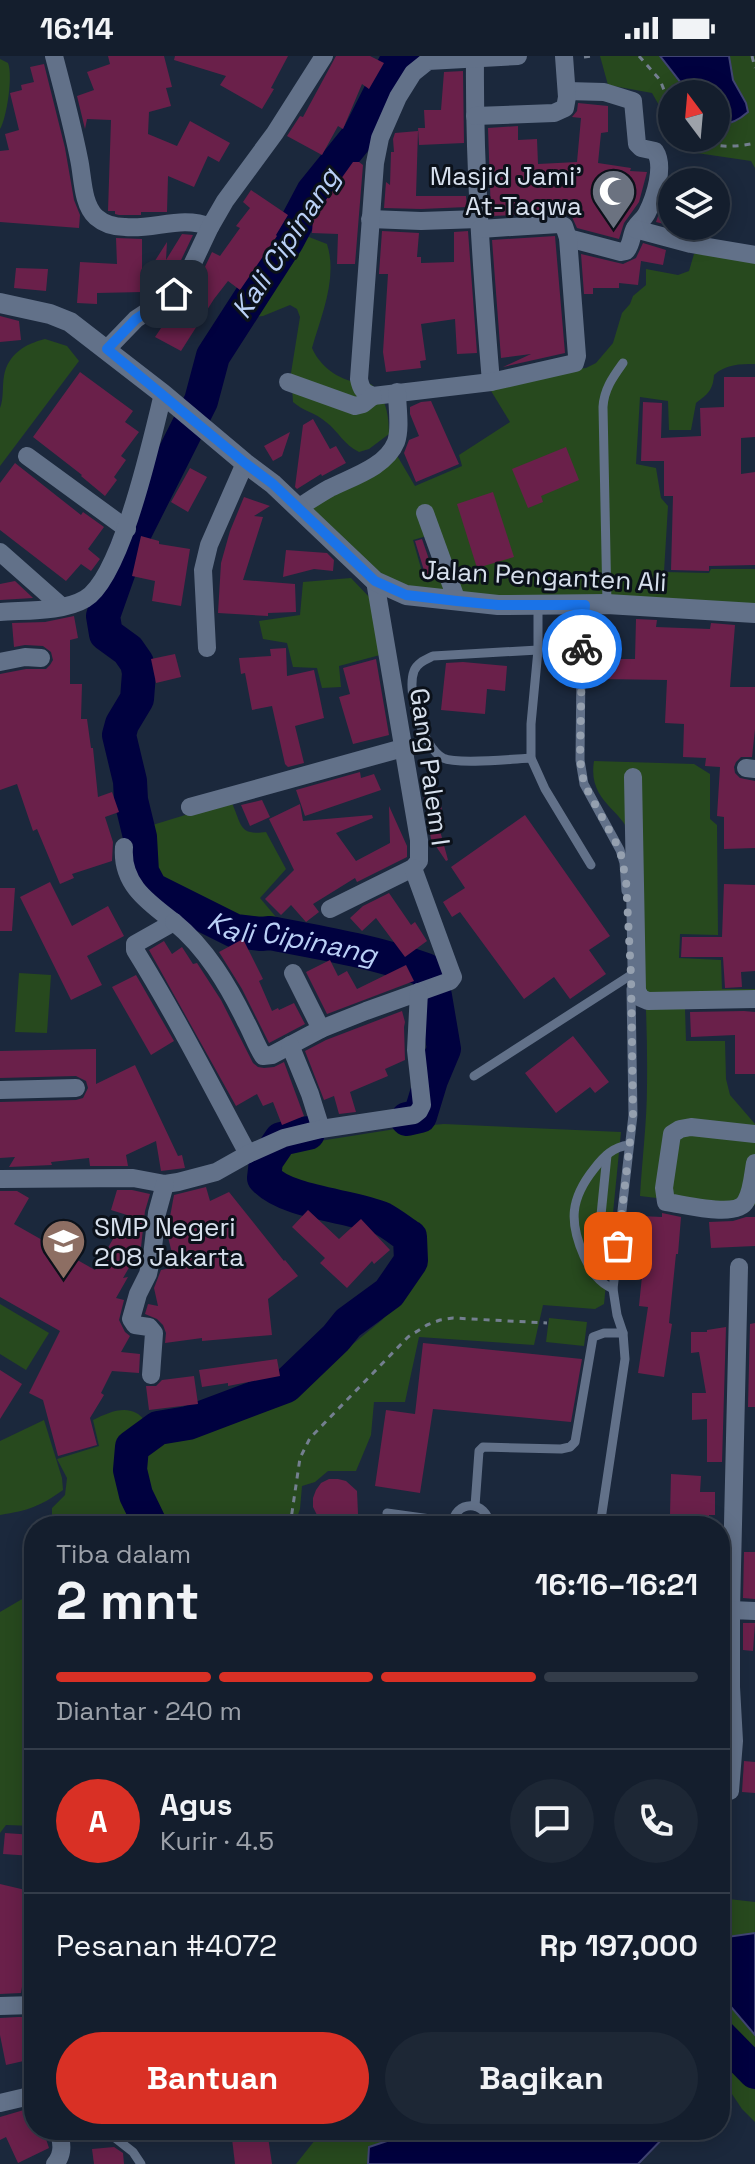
<!DOCTYPE html>
<html lang="id">
<head>
<meta charset="utf-8">
<style>
	body { margin:0; font-family:"Space Grotesk",sans-serif; background:#1d2735; color:#f1f3f6; height:100vh; display:flex; flex-direction:column; font-size:30px; white-space:nowrap }
	* { box-sizing:border-box; margin:0 }
	p { font-size:26px; color:#9da2aa }
	.icon { flex:none; width:44px; height:44px; fill:none; stroke:currentColor; stroke-width:2; stroke-linecap:round; stroke-linejoin:round }
	.map { position:relative; flex:1; overflow:hidden }
	.details { position:absolute; left:24px; top:1460px; width:706px; height:624px; display:flex; flex-direction:column; background:#141e2d; border-radius:32px; box-shadow:0 4px 20px #0003,0 0 0 2px #333c49 }
	.details>* { flex:none }
	.needle { width:52px; rotate:344deg }
	.fabs { position:absolute; left:658px; top:24px; display:grid; gap:16px }
	.fabs a { display:grid; place-items:center; width:72px; height:72px; border-radius:50%; background:#141e2d; box-shadow:0 4px 20px #0003,0 0 0 2px #333c49; font-size:40px }
	.pin { position:absolute; display:grid; place-items:center; width:68px; height:68px; color:#fff; margin:-34px; border-radius:16px; box-shadow:0 4px 12px #0006 }
	.courier { position:absolute; display:grid; place-items:center; width:80px; height:80px; margin:-40px; border:6px solid #1a73e8; border-radius:50%; background:#fff; color:#222; box-shadow:0 2px 10px #0007 }
	.summary em { font-style:normal; font-weight:700 }
	.summary div { display:flex; flex-direction:column-reverse }
	.summary { display:flex; align-items:center; justify-content:space-between; height:136px; padding:0 32px }
	h1 { font-size:52px; font-weight:700; line-height:60px }
	.bar { display:grid; grid-template-columns:repeat(4,1fr); gap:12px 8px; align-content:center; height:96px; padding:0 32px }
	.bar i { height:10px; border-radius:6px; background:#333c49 }
	.bar .active { background:#d93025 }
	.bar p { grid-column:span 4 }
	.line { display:flex; align-items:center; gap:20px; padding:0 32px; border-top:2px solid #333c49 }
	.line div { flex:1 }
	.round { display:grid; place-items:center; flex:none; width:84px; height:84px; border-radius:42px; background:#1d2735 }
	.button { display:flex; gap:16px; margin-top:auto; padding:16px 32px }
	.button a { flex:1; height:92px; border-radius:48px; background:#d93025; color:#fff; font-size:32px; font-weight:700; line-height:92px; text-align:center }
	.button a+a { background:#1d2735; color:#f1f3f6 }
	.status { display:flex; justify-content:space-between; align-items:center; height:56px; padding:0 40px; background:#141e2d; direction:ltr }
	.status svg { height:22px; fill:currentColor }
	.map>svg:first-child { display:block }
</style>
</head>
<body>
<div class="status"><b>16:14</b><svg viewBox="0 0 49 12"><path d="M0 12V9h3v3zM5 12V6h3v6zM10 12V3h3v9zM15 12V0h3v12zM26 1h20v11H26zM47 4h2v5h-2z"/></svg></div>
<div class="map">
<svg width="755" height="2108" viewBox="0 0 755 2108">
	<rect width="100%" height="100%" fill="#1b283c"/>
	<g fill="#27491e">
		<path d="M600,0H755V112L751,105L697,97L681,82H716V38H672V72L652,37L608,29Z"/>
		<path d="M0,3L8,7C13,19 7,61 0,73Z"/>
		<path d="M309,181L327,188C338,222 321,260 312,292C322,315 346,328 371,328C386,341 389,359 389,378L369,393L359,396C344,389 339,376 326,366C316,357 303,355 293,346L291,317L300,261L297,253L290,249L263,260L255,261L251,253L299,185Z"/>
		<path d="M699,197L755,205V308C740,308 726,308 714,319C713,334 708,338 696,347L691,374H669L668,345L640,341L636,408L656,412L661,442L668,450L664,516L709,517L711,513H755V549L459,543L430,479L413,484L424,523L445,519L454,542L383,535L302,450L392,391L415,430L462,410L459,399L510,366L488,330L558,315L586,312L596,307L613,287L622,257L630,248L633,240L646,229V213L678,219L689,215L694,198Z"/>
		<path d="M45,283L67,290L79,305L0,410V352C4,342 2,331 4,320C8,298 25,288 45,283Z"/>
		<path d="M351,522L371,543L380,599L339,610L341,631L322,632L317,612L293,611L287,587L263,583L259,565L300,559L303,526Z"/>
		<path d="M594,705L694,708L710,718V763L717,769L718,879L680,878L679,902L721,904L722,933H755V950L685,953L686,985H725L726,1023L730,1039L755,1068V1149L747,1153L640,1140C642,1103 647,1066 647,1029C648,948 642,865 631,784C627,754 587,748 594,705Z"/>
		<path d="M231,745C242,768 238,780 266,776L286,813L260,842L281,867L271,871L249,867L164,834C152,814 148,794 146,771Z"/>
		<path d="M19,917L51,919L47,977L15,976Z"/>
		<path d="M444,1068L621,1076L604,1248L595,1253L543,1249L534,1289L419,1281L405,1346H374L371,1379L356,1415H328L315,1426L302,1430L300,1453L294,1470H52V1452L65,1439L67,1422L57,1403L99,1390L93,1364C111,1355 132,1346 146,1366L245,1357L301,1331L382,1264L416,1223L420,1180L388,1151L282,1124L278,1108L280,1094L288,1090L408,1071Z"/>
		<path d="M0,1248L49,1277L26,1314L0,1298Z"/>
		<path d="M549,1262L587,1266L584,1290L546,1286Z"/>
		<path d="M44,1364L62,1422L63,1434C39,1451 29,1454 0,1459V1385Z"/>
		<path d="M34,1533V1770L6,1769L0,1777V1556L29,1539Z"/>
		<path d="M720,1842L755,1846V2066L742,2053L720,2020Z"/>
		<path d="M323,2074H389L386,2076L378,2108H296Z"/>
	</g>
	<g fill="#00013f" stroke="#404473" stroke-width="2">
		<path d="M660,0H729L733,24L746,47L748,56C739,64 728,70 716,68V38H684L681,27Z"/>
		<path d="M755,1877V1979L720,1938V1882Z"/>
		<path d="M420,2074H671L638,2108H368L369,2091Z"/>
	</g>
	<g fill="none" stroke-linecap="round" stroke-linejoin="round">
		<g stroke="#00013f" stroke-width="34">
			<path id="s1" d="M404,0L398,2L359,79L313,136L287,185L213,300L201,345L127,492L103,560L106,578L128,594L137,607L139,617L137,643L122,668L119,679L130,725L131,744L140,781L142,816L151,833L235,875L261,878L270,877C323,887 375,896 426,914L435,940L444,993L431,1024L420,1060L407,1063"/>
			<path d="M151,1470L136,1439L130,1414L132,1391L158,1372L188,1367L286,1330L336,1282L348,1267L389,1237L411,1205L410,1181C401,1175 392,1168 383,1163C352,1149 288,1148 264,1122L266,1105L281,1083L308,1077"/>
			<path d="M720,1980L755,2016"/>
		</g>
	</g>
	<g fill="#6a204a">
		<path d="M108,0H164L172,31L166,32L171,50L149,56L148,78L177,90L190,65L230,87L219,106L208,100L194,131L168,120L167,156H141V159H119L115,158V155H108L111,64L87,63L85,73L77,40L94,34L87,16L110,8Z"/>
		<path d="M175,0H288L271,32L274,33L262,53L220,29L226,20L174,4Z"/>
		<path d="M336,0H370L384,7L369,33L362,28L343,73L338,70L322,99L287,80L300,60L303,61Z"/>
		<path d="M44,8L65,92L74,144L80,159L79,172L0,166V95L9,94L5,78L19,74L10,37L22,34L21,29L34,26L30,11Z"/>
		<path d="M463,15L464,87L419,89L418,72H425L424,54H441L444,16Z"/>
		<path d="M578,47L608,50V76L601,77L598,107L631,112L630,115L647,116L639,146L624,167L619,183L577,172L572,161L563,157L491,160L488,72L518,70V84L537,83L538,108L577,106L581,62L572,61L577,55Z"/>
		<path d="M418,75L416,140H466L467,151L421,153L384,152L386,126L390,129L391,96H394L393,83L395,77Z"/>
		<path d="M353,106H359L363,109L355,208H337L338,178L312,177L313,162Z"/>
		<path d="M669,129L672,130V170L656,166Z"/>
		<path d="M251,134L288,159L276,179L277,180L240,234L228,225L214,243L181,295L155,281L174,253L183,246L194,234L212,196L220,200L240,172L236,170L250,152L243,146Z"/>
		<path d="M382,175L419,177L417,201H421V207L454,206V176L468,175L477,297L457,298L455,263L421,268L426,304L420,305L421,312L386,316L383,296L388,218H379Z"/>
		<path d="M182,178L193,179L173,221L168,227L142,226L143,236L97,237V248L77,247L80,206L117,208L116,182L142,183V225L167,186L166,204Z"/>
		<path d="M555,180L565,297L503,311L531,298L501,302L492,184Z"/>
		<path d="M643,187L666,194L663,209L641,205L638,229L619,227V232H593V238H584L581,198L623,208L636,202Z"/>
		<path d="M16,212L48,213L46,235L14,232Z"/>
		<path d="M0,260L19,265L21,284L0,286Z"/>
		<path d="M80,316L133,355L125,366L139,376L121,400L126,404L114,421L117,424L105,440L81,420L82,419L33,381Z"/>
		<path d="M724,321H755V381L741,382V418L755,416V509L709,510V515L671,514L673,440H664V405H641L643,346L662,347L661,382L701,380L700,352L724,351Z"/>
		<path d="M431,345L459,408L416,426L404,397L409,384L419,380L410,358V351L421,346Z"/>
		<path d="M313,363L330,393L336,390L346,407L322,420L321,418L297,433L295,431L303,369Z"/>
		<path d="M290,376L282,400L273,405L264,390Z"/>
		<path d="M566,391L579,424L541,440L543,446L528,452L512,413Z"/>
		<path d="M15,407L81,459L83,456L104,471L88,493L100,503L91,515L81,508L66,525L0,474V427Z"/>
		<path d="M190,412L207,421L188,456L171,446Z"/>
		<path d="M493,436L514,501L477,512L457,448Z"/>
		<path d="M244,441L270,450L254,460L263,461L243,524L295,528L296,556L268,557V560L218,557L221,507L230,475Z"/>
		<path d="M141,480L159,485V488L190,493L181,550L152,545L155,525L132,520Z"/>
		<path d="M422,483L434,518L426,521L415,485Z"/>
		<path d="M286,494L327,497L334,504L333,515L314,513L283,521Z"/>
		<path d="M15,525L32,541L33,542L0,544V528Z"/>
		<path d="M74,560L78,582L70,584V628H82L81,663H87L91,692H93L98,741L112,736L119,756L105,761L113,786L112,805L72,818L74,822L60,828L37,773L33,775L17,728L0,734V618L26,613H46L50,609L53,604L51,596L43,590L25,589L14,591L12,567L45,566Z"/>
		<path d="M636,563L657,564L656,571L710,573L711,567L735,569L730,631H755V673L752,701H741L736,706L734,711L735,717L740,722L755,725V792L724,793V761L717,760L720,711L705,710L706,702L683,701L684,668L665,667L667,624L602,623V603H635Z"/>
		<path d="M286,592L287,620L314,614L324,662L295,670L304,707L288,711L285,708L272,650L252,654L245,617L241,618L239,602L271,600L270,593Z"/>
		<path d="M175,598L181,621L156,627L151,603Z"/>
		<path d="M376,603L389,679L353,688L339,641L350,638L343,612Z"/>
		<path d="M463,606L507,610L505,635L487,633L485,658L441,654L446,607Z"/>
		<path d="M360,716L361,722L374,718L381,734L305,760L296,734Z"/>
		<path d="M435,721L443,759L436,760L448,804L446,805L431,783L421,724Z"/>
		<path d="M262,744L270,761L250,770L241,749Z"/>
		<path d="M300,748L303,765L372,759L373,762L336,777L356,805L390,787L389,750L407,790V801L357,826L355,822L313,848L319,856L306,866L291,849L281,859L265,843L294,814L269,763Z"/>
		<path d="M525,759L610,880L589,894L606,918L570,943L554,921L524,943L460,856L452,861L443,846L465,832L451,811Z"/>
		<path d="M50,826L72,870L108,850L124,880L87,900L102,929L71,944L20,841Z"/>
		<path d="M724,828L755,829V915L741,916L742,931L725,932L723,901H681L682,881H722Z"/>
		<path d="M0,832H15L12,875H0Z"/>
		<path d="M389,837L411,869L415,866L427,885L405,901L376,862L362,875L350,862L363,850Z"/>
		<path d="M243,883L263,923L259,925L272,955L278,952L279,954L294,947L305,968L269,987L242,933L219,896Z"/>
		<path d="M164,885L172,898L182,891L193,908L197,907L221,944L253,1007L258,1011L264,1012L274,1011L284,1006L304,1060L282,1069L273,1046L263,1050L257,1038L236,1050L149,894Z"/>
		<path d="M330,904L338,920L347,915L357,933L406,909L414,925L327,958L306,916Z"/>
		<path d="M136,919L174,985L151,999L112,931Z"/>
		<path d="M402,955L405,966L404,971L405,1004L385,1013L388,1020L350,1036L356,1056L339,1058L334,1040L324,1044L305,995L326,984Z"/>
		<path d="M744,955L755,956V1018H735V979L691,981L690,956Z"/>
		<path d="M573,980L609,1026L595,1037L590,1031L556,1057L525,1017Z"/>
		<path d="M96,993V1028L135,1009L178,1100L182,1099L185,1112L161,1115L156,1085L126,1099L128,1110H90L89,1102L51,1106L52,1109L9,1111L15,1101L0,1102V1046L76,1044L83,1042L88,1032L86,1025L76,1020L0,1022V995Z"/>
		<path d="M206,1131L210,1145L229,1136L284,1205L285,1204L298,1220L268,1243L272,1279L202,1285V1282L165,1287L166,1277L163,1269L157,1263L145,1258L148,1248L158,1250L154,1232L161,1214L171,1212L170,1206L174,1205L167,1177L174,1139Z"/>
		<path d="M117,1134H132L150,1138L145,1155L141,1191L123,1222L128,1221L116,1242L124,1244L119,1264L125,1276L130,1280L121,1296L140,1298L139,1317L112,1315L101,1337L104,1339L90,1362L97,1389L58,1400L43,1344L29,1337L60,1275L0,1241V1135H17L29,1142L14,1168L95,1214L127,1159L111,1154Z"/>
		<path d="M308,1154L339,1183L361,1163L390,1194L374,1208L372,1205L347,1232L320,1207L325,1202L292,1171Z"/>
		<path d="M662,1157L681,1161L678,1198H676L669,1267L672,1268L664,1321L638,1317L648,1251L639,1250L642,1220L635,1219L640,1160L662,1161Z"/>
		<path d="M746,1161H755V1190L711,1192L709,1166L733,1165Z"/>
		<path d="M755,1267V1351H748L750,1268Z"/>
		<path d="M726,1271L722,1406H707V1363L692,1364V1337H706L699,1296L691,1297V1276H707V1274Z"/>
		<path d="M423,1287L582,1303L571,1366L433,1353L420,1437L375,1430L386,1354L415,1358Z"/>
		<path d="M277,1303L280,1320L228,1330V1327L202,1331L199,1314Z"/>
		<path d="M0,1314L22,1328L0,1363Z"/>
		<path d="M194,1320L198,1348L149,1354L146,1330H156L162,1324Z"/>
		<path d="M671,1418L701,1420L700,1436H715V1459H709L710,1470H686V1458H670Z"/>
		<path d="M329,1423H338L346,1425L357,1435L358,1458L341,1467H332L324,1465L317,1459L313,1451V1442L316,1434L321,1427Z"/>
		<path d="M744,1496H755V1543L743,1542Z"/>
		<path d="M743,1567H755L753,1595L743,1594Z"/>
		<path d="M744,1705L755,1706V1737L742,1736Z"/>
		<path d="M5,1777L34,1779L33,1800L3,1798Z"/>
		<path d="M0,1828L34,1836V1894L28,1893L21,1937L0,1938Z"/>
		<path d="M18,1961H34V1993L26,1994L28,2004L6,2009L0,1979V1962Z"/>
		<path d="M34,2051V2078L43,2074L49,2092L18,2107L6,2081L0,2084V2061Z"/>
		<path d="M231,2074H267L272,2108H235Z"/>
		<path d="M114,2091L123,2097L124,2108H94L92,2093Z"/>
	</g>
	<g fill="none" stroke-linecap="round" stroke-linejoin="round">
		<g stroke="#747f90" stroke-width="3" stroke-dasharray="6 6" stroke-linecap="butt">
			<path d="M639,0L660,24L672,54"/>
			<path d="M752,0L755,12"/>
			<path d="M584,1L593,0"/>
			<path d="M698,82C716,93 736,91 755,87"/>
			<path d="M290,1470L300,1402L310,1382L408,1281L427,1269L440,1264L453,1262L547,1267"/>
		</g>
		<g stroke="#627189" stroke-width="9">
			<path d="M607,548L603,351C604,333 613,321 623,307"/>
			<path d="M538,549V594L531,668V702L545,733L591,809"/>
			<path d="M585,549L581,610L580,704L584,728L620,794L624,807L626,835"/>
			<path d="M531,702C512,703 458,709 443,702C423,692 406,636 414,615C417,607 425,604 433,600L538,594"/>
			<path d="M474,1020L631,919"/>
			<path d="M595,1219L607,1099"/>
			<path d="M613,1233C598,1226 591,1215 584,1200C569,1166 570,1143 594,1113C604,1100 613,1091 629,1089"/>
			<path d="M475,1450L479,1395L483,1391L561,1393L570,1391L575,1386L593,1281L604,1277H623"/>
			<path d="M387,1457L452,1466"/>
			<path d="M452,1470C454,1443 487,1443 490,1470"/>
			<path d="M600,1470L625,1303L623,1277L617,1259L613,1233L633,1059L631,933"/>
			<path d="M105,2074L133,2096L141,2108"/>
		</g>
		<g stroke="#627189" stroke-width="18">
			<path d="M54,0C63,34 72,68 79,103C83,121 82,148 96,161C104,168 115,171 125,171C154,174 182,159 210,171"/>
			<path d="M475,3C474,111 482,218 491,326"/>
			<path d="M567,35L604,36L633,45L637,88L641,92L655,95C665,110 655,141 647,157C644,163 639,166 635,172C631,179 632,188 626,195L621,196L568,182"/>
			<path d="M475,60L554,57L565,52L567,41L564,0"/>
			<path d="M370,163L421,165L479,163"/>
			<path d="M480,173L559,168L564,170L568,182L577,300L575,307L491,326L373,340C363,336 361,333 359,323L375,107L380,82L398,41L413,17L428,5L518,0"/>
			<path d="M635,173L691,188L755,199"/>
			<path d="M107,293L136,263L174,238L183,228L210,171L225,145L275,77L324,0"/>
			<path d="M288,326L355,350L363,348L373,340"/>
			<path d="M27,400L127,473"/>
			<path d="M298,452C309,445 319,438 330,432C352,421 386,411 396,386C401,372 397,351 397,336"/>
			<path d="M425,457L457,545"/>
			<path d="M0,496L61,550"/>
			<path d="M0,556C25,554 63,556 85,543C122,521 152,382 163,338"/>
			<path d="M207,592L203,514L209,489L245,407"/>
			<path d="M0,606L25,601L41,602"/>
			<path d="M746,712L755,713"/>
			<path d="M633,721L637,935L641,942L648,945L755,943"/>
			<path d="M190,751L403,692"/>
			<path d="M124,791C121,828 148,846 174,866L135,888V894C176,960 211,1029 248,1098"/>
			<path d="M330,853L413,812L419,805V784L375,525"/>
			<path d="M174,866C206,892 228,929 246,966C252,977 256,989 263,1000L272,999L321,973"/>
			<path d="M293,917L321,973L366,955L450,925L453,921L451,916L413,812"/>
			<path d="M290,989L310,1038L321,1073"/>
			<path d="M0,1034L76,1032"/>
			<path d="M755,1078L691,1071L680,1073L672,1078L664,1132L666,1146C683,1148 737,1163 746,1145C752,1135 753,1118 755,1107"/>
			<path d="M0,1123L133,1122L165,1128L178,1126L216,1116L248,1098L284,1082L321,1073L414,1059L419,1055L422,1049L416,994L419,936"/>
			<path d="M151,1319L154,1277L149,1271L135,1269L131,1263L138,1238L148,1218L152,1200L157,1157L165,1128"/>
			<path d="M731,1554L739,1211"/>
			<path d="M730,1735L734,1685L731,1631V1554L755,1555"/>
			<path d="M0,1950L34,1949"/>
			<path d="M0,2047L34,2039"/>
			<path d="M55,2108C64,2098 62,2086 58,2074"/>
		</g>
		<path stroke="#627189" stroke-width="20" d="M0,247L50,258L70,266L163,338L245,407L273,428L375,525L406,539L498,549L607,548L755,557"/>
	</g>
	<g fill="none" stroke-linecap="round" stroke-linejoin="round">
		<path stroke="#95a0af" stroke-width="8" stroke-dasharray="0 14.4" d="M582,593L580,704L584,728L620,794L626,824L631,919L633,1059L618,1190"/>
		<path stroke="#1a73e8" stroke-width="10" d="M174,238L136,263L107,293L245,407L273,428L375,525L406,539L457,545L498,549H585L582,593"/>
	</g>
	<defs>
		<symbol id="mosque-pin" viewBox="-11 -11 22 30"><path d="M0 17L-7.5 6A9.5 9.5 0 1 1 7.5 6Z" fill="#6b7280" stroke="#0b111a"/><path d="M3.5-4.9A6 6 0 1 0 3.5 4.9A5 5 0 1 1 3.5-4.9Z" fill="#fff"/></symbol>
		<symbol id="school-pin" viewBox="-11 -11 22 30"><path d="M0 17L-7.5 6A9.5 9.5 0 1 1 7.5 6Z" fill="#8d6e63" stroke="#0b111a"/><path d="M0-5L7-2L0 1L-7-2ZM-4 1L0 2.5L4 1V4Q0 6-4 4Z" fill="#fff"/></symbol>
	</defs>
	<g fill-rule="evenodd">
		<use href="#mosque-pin" x="588" y="110" width="51" height="69"/>
		<use href="#school-pin" x="38" y="1160" width="51" height="69"/>
	</g>
	<g text-anchor="middle" stroke-width="6" stroke-linejoin="round" paint-order="stroke">
		<g font-size="26" fill="#d7e0ed" stroke="#0b111a" text-anchor="end">
			<text x="582" y="129">Masjid Jami'<tspan x="582" dy="30">At-Taqwa</tspan></text>
			<text x="94" y="1180" text-anchor="start">SMP Negeri<tspan x="94" dy="30">208 Jakarta</tspan></text>
		</g>
		<g font-size="26" fill="#d7e0ed" stroke="#0b111a">
			<text transform="translate(544 520) rotate(3)" y="9">Jalan Penganten Ali</text>
			<text transform="translate(430 711) rotate(82)" y="9">Gang Palem I</text>
		</g>
		<g font-size="28" font-style="italic" fill="#bad0f6" stroke="#0b111a">
			<text transform="translate(285 187) rotate(-57)" y="10">Kali Cipinang</text>
			<text dy="10" stroke="none"><textPath href="#s1" startOffset="1090">Kali Cipinang</textPath></text>
		</g>
	</g>
</svg>
<div class="fabs">
<a><svg class="needle" viewBox="-14 -14 28 28"><path d="M0-13l5 13h-10z" fill="#e53935"/><path d="M0 13l5-13h-10z" fill="#9da2aa"/></svg></a>
<a><svg class="icon" aria-label="layers" viewBox="0 0 24 24"><path d="M12 4l9 5-9 5-9-5zM3 14l9 5 9-5"/></svg></a>
</div>
<div class="pin" style="left:618px;top:1190px;background:#ea580c"><svg class="icon" aria-label="bag" viewBox="0 0 24 24"><path d="M5 8h14l-1 12H6zM9 8a3 3 0 0 1 6 0"/></svg></div>
<div class="pin" style="left:174px;top:238px;background:#1f2937"><svg class="icon" aria-label="home" viewBox="0 0 24 24"><path d="M3 11l9-7 9 7M6 9v11h12V9"/></svg></div>
<div class="courier" style="left:582px;top:593px"><svg class="icon" aria-label="bike" viewBox="0 0 24 24"><circle cx="6" cy="16" r="4"/><circle cx="18" cy="16" r="4"/><path d="M6 16l4-8h5l3 8M10 8l3 8H6M13 5h3"/></svg></div>
<section class="details">
<div class="summary"><div><h1>2 mnt</h1><p>Tiba dalam</p></div><em>16:16–16:21</em></div>
<div class="bar"><i class="active"></i><i class="active"></i><i class="active"></i><i></i><p>Diantar · 240 m</p></div>
<div class="line" style="height:144px"><b class="round" style="background:#d93025;color:#fff">A</b><div><b>Agus</b><p>Kurir · 4.5</p></div><a class="round"><svg class="icon" aria-label="chat" viewBox="0 0 24 24"><path d="M4 5h16v11H9l-5 4z"/></svg></a><a class="round"><svg class="icon" aria-label="phone" viewBox="0 0 24 24"><path d="M5 4h4l2 5-3 2q2 4 5 5l2-3 5 2v4C11 20 4 13 5 4z"/></svg></a></div>
<div class="line" style="height:104px"><div>Pesanan #4072</div><b>Rp 197,000</b></div>
<div class="button"><a>Bantuan</a><a>Bagikan</a></div>
</section>
</div>
</body>
</html>
